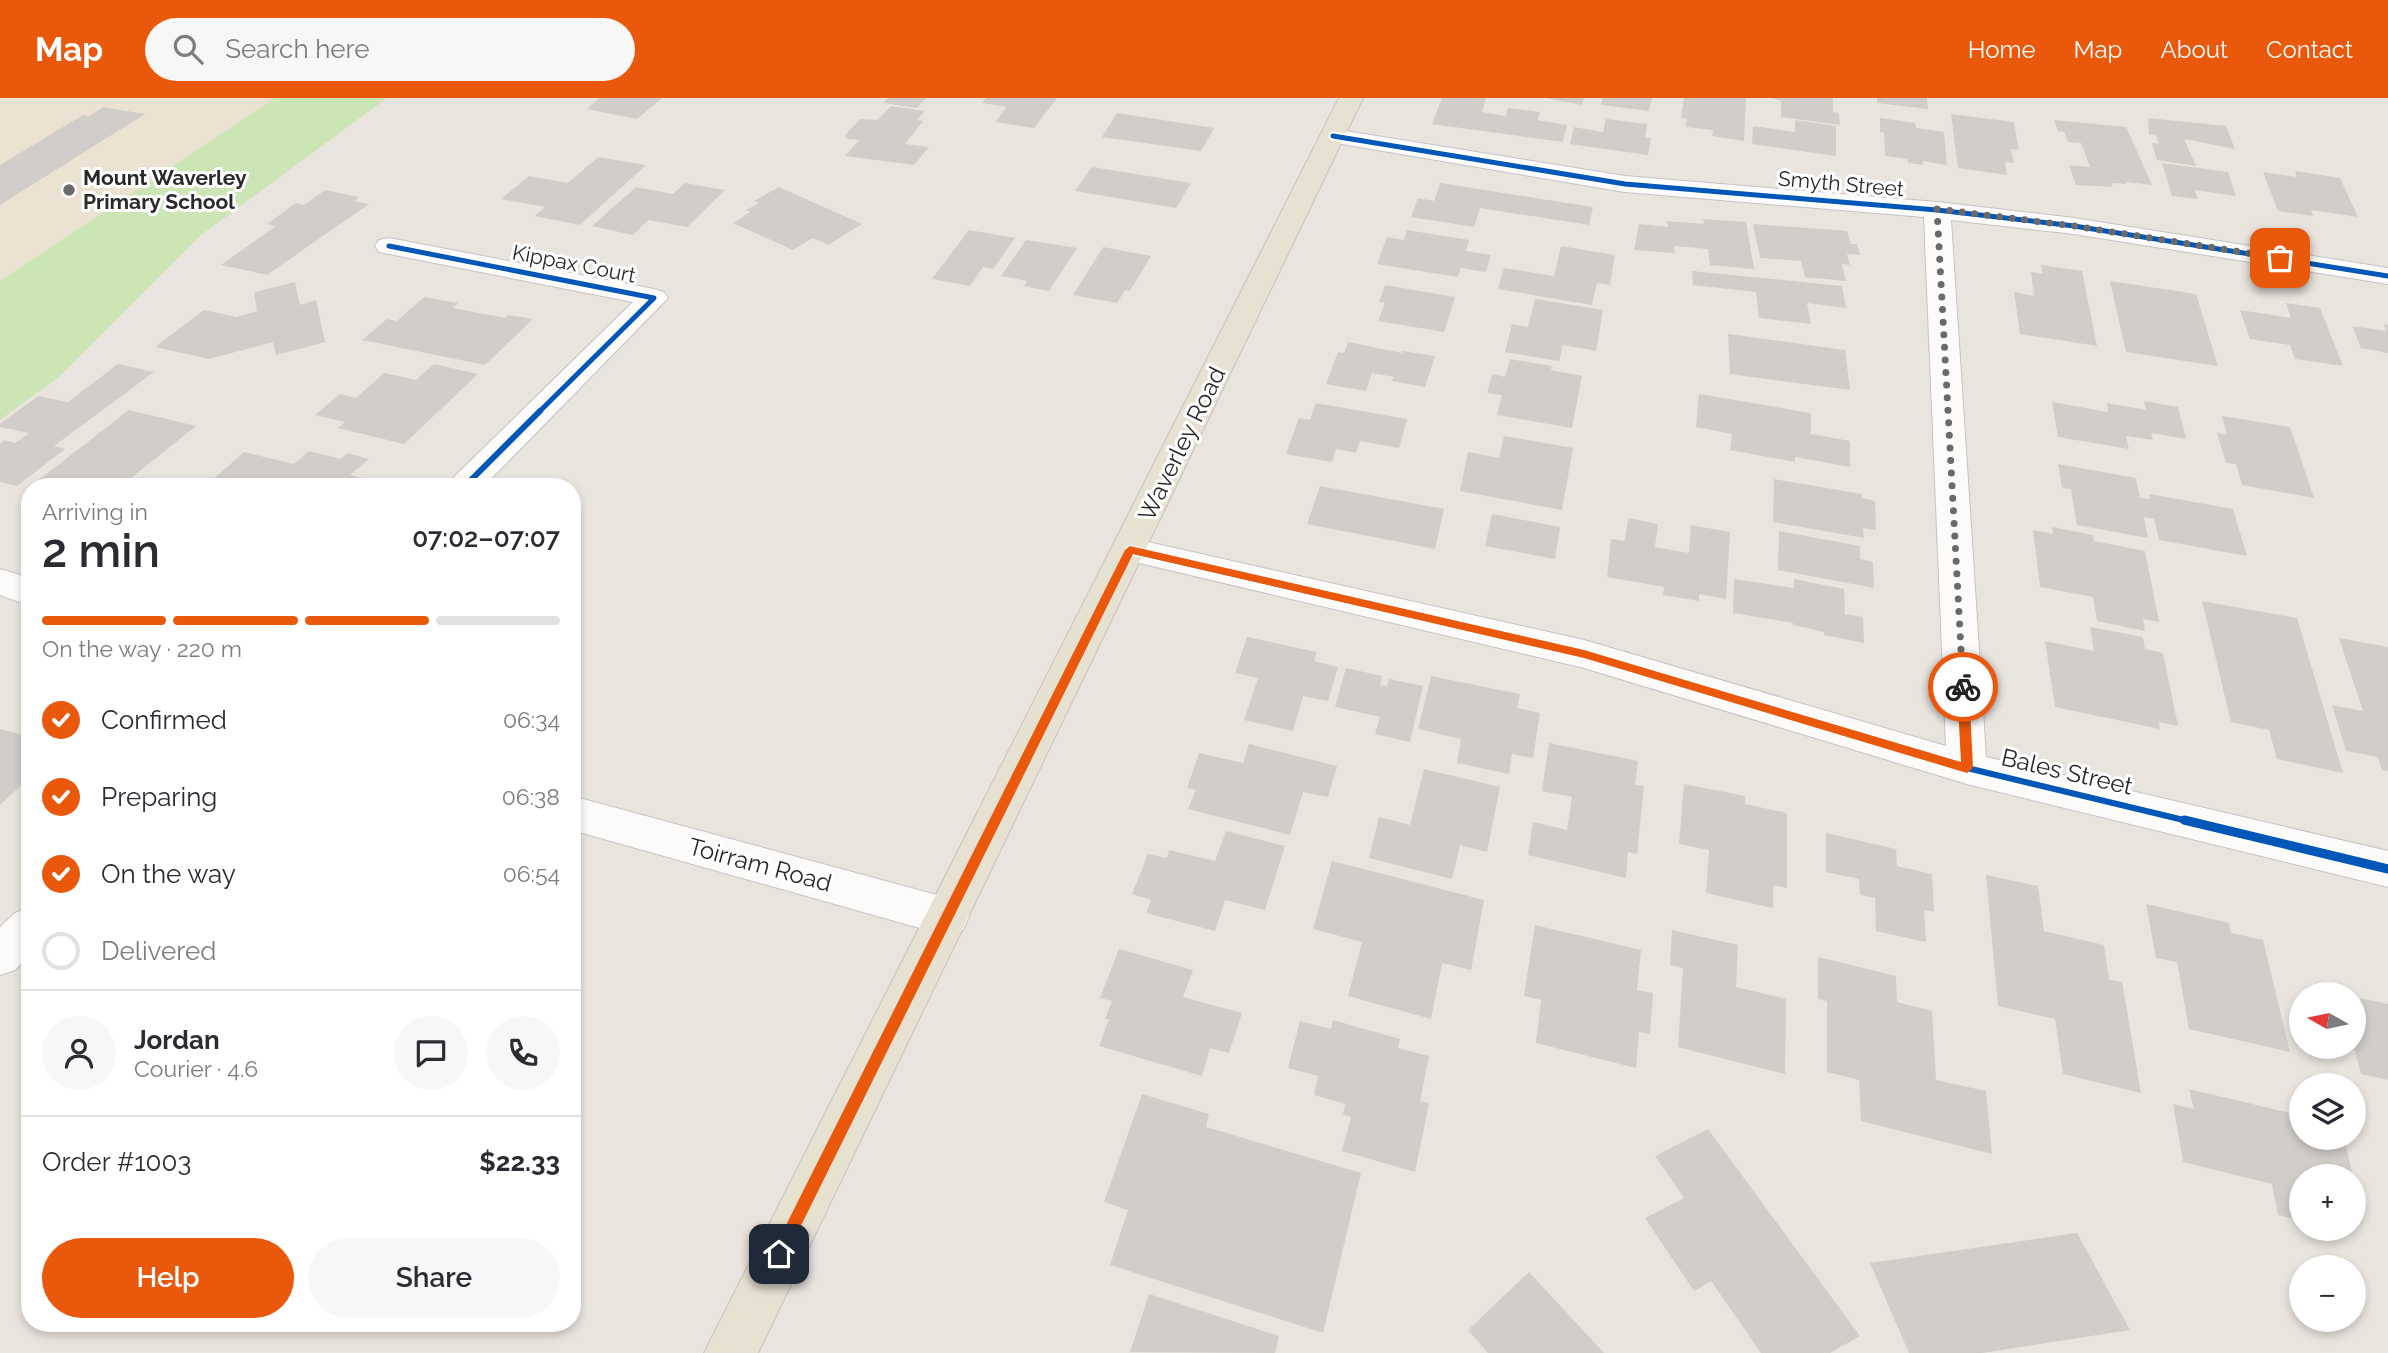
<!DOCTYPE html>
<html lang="en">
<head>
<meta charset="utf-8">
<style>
	body { margin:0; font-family:Raleway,sans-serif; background:#f7f7f7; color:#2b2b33; height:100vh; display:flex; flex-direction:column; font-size:26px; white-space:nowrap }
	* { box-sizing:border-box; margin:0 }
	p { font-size:23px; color:#7c7c81 }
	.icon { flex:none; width:38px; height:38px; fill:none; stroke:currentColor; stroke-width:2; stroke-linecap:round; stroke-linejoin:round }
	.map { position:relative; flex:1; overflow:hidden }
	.side { position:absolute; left:21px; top:380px; width:560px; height:854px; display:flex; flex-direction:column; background:#fff; border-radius:28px; box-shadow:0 4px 10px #0003 }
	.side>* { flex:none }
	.needle { width:46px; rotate:279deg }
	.tools { position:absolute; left:2289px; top:884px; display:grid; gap:14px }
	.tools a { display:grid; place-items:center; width:77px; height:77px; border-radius:50%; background:#fff; box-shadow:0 4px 10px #0003; font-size:35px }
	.pin { position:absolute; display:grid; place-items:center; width:60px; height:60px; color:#fff; margin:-30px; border-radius:14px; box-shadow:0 4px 10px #0006 }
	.courier { position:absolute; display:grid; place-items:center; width:70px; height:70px; margin:-35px; border:5px solid #ea580c; border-radius:50%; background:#fff; color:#222; box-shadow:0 2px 9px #0007 }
	.headline em { font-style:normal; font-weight:600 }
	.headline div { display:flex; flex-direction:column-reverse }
	.headline { display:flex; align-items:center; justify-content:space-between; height:119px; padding:0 21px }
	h1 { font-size:46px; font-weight:600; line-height:52px }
	.bar { display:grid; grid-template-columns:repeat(4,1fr); gap:10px 7px; align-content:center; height:84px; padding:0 21px }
	.bar i { height:9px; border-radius:5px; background:#e1e1e2 }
	.bar .active { background:#ea580c }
	.bar p { grid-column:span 4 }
	.line { display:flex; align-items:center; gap:18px; padding:0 21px; border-top:2px solid #e1e1e2 }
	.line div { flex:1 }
	.round { display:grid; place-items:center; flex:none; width:74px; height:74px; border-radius:37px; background:#f7f7f7 }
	ol { padding:0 21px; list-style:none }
	li { display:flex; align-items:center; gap:21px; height:77px }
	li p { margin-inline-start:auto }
	li .icon { padding:7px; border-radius:50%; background:#ea580c; color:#fff; stroke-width:4 }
	li:last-child { color:#7c7c81 }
	li i { width:38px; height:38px; border:4px solid #e1e1e2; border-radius:50% }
	.button { display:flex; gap:14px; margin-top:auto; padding:14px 21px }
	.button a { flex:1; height:80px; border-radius:42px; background:#ea580c; color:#fff; font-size:28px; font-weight:600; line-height:80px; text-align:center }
	.button a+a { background:#f7f7f7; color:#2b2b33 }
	header { display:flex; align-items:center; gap:42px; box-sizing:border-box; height:98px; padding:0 35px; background:#ea580c; color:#fff }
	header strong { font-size:33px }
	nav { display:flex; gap:38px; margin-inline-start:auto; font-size:24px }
	.search { width:490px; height:63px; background:#f7f7f7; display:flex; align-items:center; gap:18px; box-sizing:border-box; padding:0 24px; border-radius:38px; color:#7c7c81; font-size:26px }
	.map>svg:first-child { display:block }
</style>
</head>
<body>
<header>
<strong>Map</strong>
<div class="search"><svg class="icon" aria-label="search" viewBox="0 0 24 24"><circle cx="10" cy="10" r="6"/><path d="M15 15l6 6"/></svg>Search here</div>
<nav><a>Home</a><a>Map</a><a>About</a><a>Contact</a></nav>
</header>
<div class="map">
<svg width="2388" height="1255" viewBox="0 0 2388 1255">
	<rect width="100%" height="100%" fill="#e9e4de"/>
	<path fill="#ece2d2" d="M0,0H275L0,183Z"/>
	<path fill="#cbe5b5" d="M275,0H387L201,137L60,278L0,322V183Z"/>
	<g fill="#d1ceca">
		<path d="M599,0H662L637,21L587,11Z"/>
		<path d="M888,0H926L917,10L883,5Z"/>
		<path d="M986,0H1057L1034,30L995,24L1007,9L982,5Z"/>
		<path d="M1442,0H1486L1482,14L1506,18L1508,10L1540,14L1538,22L1567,27L1563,44L1432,26Z"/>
		<path d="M1546,0H1584L1582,7Z"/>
		<path d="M1603,0H1652L1649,13L1601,7Z"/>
		<path d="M1684,0H1746L1744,43L1712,38L1713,32L1686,29L1687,21L1681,20Z"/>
		<path d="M1772,0H1833V14L1839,15L1840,27L1781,19V3Z"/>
		<path d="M1877,0H1927L1928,11L1877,5Z"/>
		<path d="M891,8L925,13L917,22L923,23L905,46L929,49L914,67L845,58L859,42L847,41L845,37L860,21L878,22Z"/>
		<path d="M103,9L145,16L0,107V67L83,17L89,18Z"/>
		<path d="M1117,15L1214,30L1201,53L1102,39Z"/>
		<path d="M1951,16L2014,24L2019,52L2011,51L2014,65L2005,64L2007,77L1958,70Z"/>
		<path d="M1880,20L1915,25L1916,30L1944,34L1947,67L1923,63V67L1908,65L1907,61L1885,58L1884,35L1880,34Z"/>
		<path d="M2148,20L2226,28L2235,51L2184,41L2196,68L2157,62L2152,45L2159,46L2156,37L2149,36Z"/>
		<path d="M1606,21L1647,26L1645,40H1651L1648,57L1570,46L1574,29L1603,34Z"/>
		<path d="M1795,22L1836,28V58L1752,46L1753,28L1795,34Z"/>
		<path d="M2054,22L2126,29L2152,87L2126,84L2127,86L2111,85L2113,89L2076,87L2069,67L2090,69L2081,45L2068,44L2064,34L2058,33Z"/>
		<path d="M598,59L646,67L580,127L535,118L545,109L501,101L529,78L568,85Z"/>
		<path d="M2162,65L2228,74L2236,98L2195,92L2198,101L2172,98Z"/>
		<path d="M1092,69L1191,85L1176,110L1075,93Z"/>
		<path d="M2295,73L2340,80L2358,119L2311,112L2313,118L2278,113L2263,74L2297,79Z"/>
		<path d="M685,85L725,92L687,129L648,122L633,137L592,128L636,89L673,96Z"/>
		<path d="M1440,85L1593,109L1589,127L1480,110L1474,129L1411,119L1418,100L1434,103Z"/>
		<path d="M779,89L862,126L828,147L813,140L793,152L733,125L750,114L746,112L759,105L754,103Z"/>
		<path d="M325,92L359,99L354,103L369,106L267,177L221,167L276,128L267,126L296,105L304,107Z"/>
		<path d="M1703,121L1746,124L1754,171L1710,167L1708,151L1674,148L1675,155L1634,152L1639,126L1668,129L1667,123L1704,126Z"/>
		<path d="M1753,126L1847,133L1851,146H1857L1860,157L1847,156L1850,167L1842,166L1846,183L1805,179L1801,163L1760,160Z"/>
		<path d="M969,132L1015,140L993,171L983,169L970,188L932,181Z"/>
		<path d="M1407,132L1469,142L1466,153L1491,157L1486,174L1461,170L1458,179L1377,166L1387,139L1404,142Z"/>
		<path d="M1026,142L1077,150L1049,193L1024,188L1027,183L1001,178Z"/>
		<path d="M1561,148L1615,157L1610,187L1597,185L1592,207L1498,191L1504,170L1554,178Z"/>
		<path d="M1103,149L1151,158L1130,193L1125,192L1117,205L1073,197Z"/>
		<path d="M2041,167L2082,173L2097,248L2020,236L2014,194L2034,198L2031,174L2043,176Z"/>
		<path d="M1692,173L1842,188L1846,210L1807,205L1811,226L1759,220L1756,194L1693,187Z"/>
		<path d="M2110,183L2196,196L2218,268L2126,254Z"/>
		<path d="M295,184L300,207L316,202L325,244L276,257L273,244L209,261L155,249L204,212L236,219L257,213L254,194Z"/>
		<path d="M1385,187L1455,199L1444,234L1378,223L1385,205L1379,204Z"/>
		<path d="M424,199L458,205L453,210L505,220L508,217L533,221L485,267L362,242L387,221L397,223Z"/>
		<path d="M1535,201L1603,212L1596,253L1563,247L1559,263L1505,254L1512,226L1528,229Z"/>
		<path d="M2286,205L2320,210L2343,268L2295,261L2290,247L2250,241L2240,212L2291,220Z"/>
		<path d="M2384,226L2388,227V255L2361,250L2352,228L2386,233Z"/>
		<path d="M1728,236L1845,252L1850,292L1730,276Z"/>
		<path d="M1348,244L1402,255L1403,253L1435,258L1425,289L1392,283L1394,279L1372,275L1366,293L1326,286L1338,254L1344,255Z"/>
		<path d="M1510,261L1552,268L1551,272L1582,278L1572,330L1497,317L1502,297L1487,295L1492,276L1505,279Z"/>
		<path d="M118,266L154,274L54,348L65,351L17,388L0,384V346L4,342L15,345L29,335L0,329V326L38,298L68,304Z"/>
		<path d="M434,266L478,276L404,346L338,330L345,324L315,317L340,296L356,300L384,275L416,282Z"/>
		<path d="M1699,296L1811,315V336L1850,343V369L1795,359V364L1730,352L1732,336L1696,329Z"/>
		<path d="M2144,303L2178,309L2186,341L2151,335L2153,342L2126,338L2129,351L2058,339L2052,304L2108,314L2107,305L2146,312Z"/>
		<path d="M1316,305L1407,321L1399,350L1360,343L1356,355L1336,351L1332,364L1286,356L1299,320L1310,322Z"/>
		<path d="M129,312L196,328L121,388H31Z"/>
		<path d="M2222,318L2290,329L2314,400L2242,387L2236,366L2226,365L2217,335L2227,337Z"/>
		<path d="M1504,338L1573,350L1562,412L1460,393L1468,354L1499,360Z"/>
		<path d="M309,353L341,361L347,355L369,361L350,377L370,382L364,388H233L211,383L244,354L294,366Z"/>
		<path d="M2058,366L2136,380L2140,400L2150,401L2149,396L2233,411L2247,458L2159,442L2154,421L2144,419L2148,440L2077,427L2071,391L2062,390Z"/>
		<path d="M1774,381L1862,396V400L1875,403L1876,432L1863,430L1864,440L1773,424Z"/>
		<path d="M1320,388L1444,411L1435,451L1307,426Z"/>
		<path d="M1492,416L1560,429L1555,461L1485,448Z"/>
		<path d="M1628,420L1658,426L1655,449L1689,455L1691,427L1730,434L1726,501L1699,496V503L1663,497L1664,489L1607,479L1611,441L1625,443Z"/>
		<path d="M2052,429L2093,437L2094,443L2145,453L2159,524L2143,521L2145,533L2097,523L2093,499L2040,489L2033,432L2053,436Z"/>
		<path d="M1779,433L1860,448V461L1873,464L1874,490L1778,472Z"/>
		<path d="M1734,481L1794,490V481L1844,491L1845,516L1863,519L1864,545L1824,537V534L1793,527V525L1733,515Z"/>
		<path d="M2202,503L2297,520L2343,675L2277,661L2269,632L2231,624Z"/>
		<path d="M2090,529L2143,539L2145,551L2163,555L2178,628L2159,624L2160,631L2055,609L2045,543L2094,553Z"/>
		<path d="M1247,539L1317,554L1314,563L1338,569L1328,603L1303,598L1293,633L1244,622L1258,580L1235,575Z"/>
		<path d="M2339,540L2388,549V673L2382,672L2378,659L2346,653L2332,607L2363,613Z"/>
		<path d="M1346,570L1382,578L1380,587L1387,588L1389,581L1423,588L1410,644L1375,636L1380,619L1335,609Z"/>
		<path d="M1431,578L1520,596L1517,610L1540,615L1533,660L1512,656L1509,676L1457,665L1461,641L1418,631Z"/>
		<path d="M0,631L30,639V679L0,707Z"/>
		<path d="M1549,645L1638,663L1635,687L1644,688L1637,756L1628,754L1626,780L1528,757L1533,724L1567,732L1572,699L1542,693Z"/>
		<path d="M1249,646L1337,668L1328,699L1303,694L1290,737L1188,711L1196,692L1187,690L1199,655L1243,665Z"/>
		<path d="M1424,671L1500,689L1487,754L1460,747L1452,781L1369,760L1379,719L1410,727Z"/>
		<path d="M1684,686L1745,698V706L1787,715V790L1773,787V810L1706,795L1709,752L1679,746Z"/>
		<path d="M1226,733L1285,748L1265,812L1225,802L1215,833L1146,815L1151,802L1132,796L1148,756L1167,760L1169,752L1215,763Z"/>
		<path d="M1826,735L1896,751L1897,768L1932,776L1934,814L1924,812L1926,844L1876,833L1875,800L1860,797L1859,781L1826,774Z"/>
		<path d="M1332,763L1484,802L1471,872L1442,865L1431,921L1348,898L1362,844L1313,831Z"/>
		<path d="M1986,777L2038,788L2044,833L2104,847L2109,882L2122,884L2141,995L2063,976L2055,921L1998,908Z"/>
		<path d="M2146,806L2229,825L2231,835L2263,842L2290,954L2189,931L2177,864L2156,860Z"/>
		<path d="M1535,827L1641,852L1637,892L1653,895L1650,936L1639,934L1636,970L1536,945L1541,902L1524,898Z"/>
		<path d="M1672,832L1738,847L1736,889L1786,901L1785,976L1678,949L1683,870L1670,867Z"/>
		<path d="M1119,851L1193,872L1183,899L1242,915L1229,955L1210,950L1202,978L1099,948L1109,921H1105L1112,903L1100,900Z"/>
		<path d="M1818,859L1896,878L1897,904L1932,913L1936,982L1986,993L1992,1056L1861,1023L1859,982L1827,974V903L1818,901Z"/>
		<path d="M2354,899L2388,906V982L2361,976L2354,949Z"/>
		<path d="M1333,922L1400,941L1398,950L1429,958L1420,1003L1429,1005L1415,1074L1342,1053L1351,1019L1343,1017L1345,1006L1314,997L1318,978L1288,970L1300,923L1331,931Z"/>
		<path d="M2189,991L2294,1016L2296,1027L2301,1028V1040H2344L2353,1078H2301V1123L2278,1117L2272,1086L2183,1064L2173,1006L2194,1011Z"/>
		<path d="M1142,996L1209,1016L1206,1029L1361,1075L1323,1235L1110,1167L1128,1112L1104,1104Z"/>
		<path d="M1708,1031L1860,1238L1830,1255H1761L1711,1183L1694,1193L1645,1120L1684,1100L1655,1058Z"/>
		<path d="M2077,1135L2130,1232L1982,1255H1909L1870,1165Z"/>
		<path d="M1529,1174L1604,1255H1488L1468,1232Z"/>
		<path d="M1149,1196L1279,1238L1275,1255L1130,1254Z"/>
	</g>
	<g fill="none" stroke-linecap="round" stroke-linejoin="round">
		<defs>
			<g id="minor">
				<path d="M1333,31L1625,78L1937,104L2074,120L2388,170V186L2074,136L1951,122L1986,659L2388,753V789L1967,686L1584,570L1118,460L1113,452L1118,444L1130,440L1584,542L1946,648L1924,119L1625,94L1324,43L1321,38L1324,33Z"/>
				<path d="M389,140L654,191L664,194L668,200L484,388H449L453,380L633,204L379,154L375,148L379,142Z"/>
				<path d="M0,471L30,480V508L0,497Z"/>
				<path d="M572,698L948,800L963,806L969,819L963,832L948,838L572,732Z"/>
				<path d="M30,809V857L15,872L0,877V829L15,815Z"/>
			</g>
			<path id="primary" d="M1339,0H1363L758,1255H704Z"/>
		</defs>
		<use href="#minor" stroke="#c5c4c4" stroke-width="2"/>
		<use href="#primary" stroke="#c4c3c0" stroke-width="2"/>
		<use href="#minor" fill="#fcfbfa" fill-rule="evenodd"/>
		<use href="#primary" fill="#e7e1d2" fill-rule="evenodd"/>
		<defs>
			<g id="cycleway-far2">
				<path d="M1333,38L1625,86L1937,112L2074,128L2388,178"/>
				<path d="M389,148L654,200L538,315"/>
			</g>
			<g id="cycleway-far1">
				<path d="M465,388L540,313"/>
				<path d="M1130,452L1584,556L1967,670L2192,724"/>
			</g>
			<path id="cycleway" d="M2184,722L2388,771"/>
		</defs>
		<use href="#cycleway-far2" stroke="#fff" stroke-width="9"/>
		<use href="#cycleway-far1" stroke="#fff" stroke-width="10"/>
		<use href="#cycleway" stroke="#fff" stroke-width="13"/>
		<use href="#cycleway-far2" stroke="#0057b8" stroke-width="5"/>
		<use href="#cycleway-far1" stroke="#0057b8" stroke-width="6"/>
		<use href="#cycleway" stroke="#0057b8" stroke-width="9"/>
	</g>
	<path fill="#ea580c" d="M1130,448L1584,552L1961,664L1957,589L1963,585L1969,589L1973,670L1967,675L1584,560L1133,456L784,1162L779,1164L774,1162L772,1156L774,1151L1125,452Z"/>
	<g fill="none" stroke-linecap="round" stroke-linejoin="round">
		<path stroke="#6c6a68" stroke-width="7" stroke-dasharray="0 12.6" d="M1963,589L1937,111L2074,128L2280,160"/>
	</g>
	<circle fill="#6c6a68" stroke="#fff" stroke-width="2.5" cx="69" cy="92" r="7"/>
	<g text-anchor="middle" stroke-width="6" stroke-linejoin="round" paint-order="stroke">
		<g font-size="21" font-weight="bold" fill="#292929" stroke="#fff" text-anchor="start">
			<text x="83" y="87">Mount Waverley<tspan x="83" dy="24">Primary School</tspan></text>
		</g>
		<g font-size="21" fill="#292929" stroke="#fff">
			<text transform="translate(1841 86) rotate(5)" y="7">Smyth Street</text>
			<text transform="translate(574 166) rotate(11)" y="7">Kippax Court</text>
		</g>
		<g font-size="24" fill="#292929" stroke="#fff">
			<text transform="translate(1182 346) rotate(-64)" y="8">Waverley Road</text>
			<text transform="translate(2067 674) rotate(13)" y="8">Bales Street</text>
			<text transform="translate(760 767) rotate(15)" y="8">Toirram Road</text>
		</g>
	</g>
</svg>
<div class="tools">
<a><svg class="needle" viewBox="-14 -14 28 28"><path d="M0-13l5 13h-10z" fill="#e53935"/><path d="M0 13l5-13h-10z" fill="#7c7c81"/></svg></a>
<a><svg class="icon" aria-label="layers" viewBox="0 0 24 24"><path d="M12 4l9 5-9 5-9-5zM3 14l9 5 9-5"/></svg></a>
<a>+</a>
<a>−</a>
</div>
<div class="pin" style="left:2280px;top:160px;background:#ea580c"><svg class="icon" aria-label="bag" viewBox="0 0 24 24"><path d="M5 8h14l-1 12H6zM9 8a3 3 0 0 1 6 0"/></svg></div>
<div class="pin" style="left:779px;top:1156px;background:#1f2937"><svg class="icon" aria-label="home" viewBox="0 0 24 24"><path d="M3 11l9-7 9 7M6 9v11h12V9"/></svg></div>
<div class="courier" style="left:1963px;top:589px"><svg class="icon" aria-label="bike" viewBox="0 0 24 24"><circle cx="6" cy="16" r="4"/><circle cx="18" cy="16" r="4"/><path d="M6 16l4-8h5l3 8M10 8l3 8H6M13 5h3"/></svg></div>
<section class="side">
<div class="headline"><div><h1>2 min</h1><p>Arriving in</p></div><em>07:02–07:07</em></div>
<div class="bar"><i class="active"></i><i class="active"></i><i class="active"></i><i></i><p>On the way · 220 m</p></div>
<ol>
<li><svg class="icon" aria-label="check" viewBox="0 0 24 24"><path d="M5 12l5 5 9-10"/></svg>Confirmed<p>06:34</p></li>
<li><svg class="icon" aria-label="check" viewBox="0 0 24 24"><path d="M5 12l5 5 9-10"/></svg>Preparing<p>06:38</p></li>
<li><svg class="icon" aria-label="check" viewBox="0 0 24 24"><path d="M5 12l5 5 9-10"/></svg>On the way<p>06:54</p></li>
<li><i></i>Delivered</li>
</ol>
<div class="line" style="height:126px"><a class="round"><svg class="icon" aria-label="person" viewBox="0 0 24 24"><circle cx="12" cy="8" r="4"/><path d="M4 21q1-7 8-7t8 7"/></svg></a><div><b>Jordan</b><p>Courier · 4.6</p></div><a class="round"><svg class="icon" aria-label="chat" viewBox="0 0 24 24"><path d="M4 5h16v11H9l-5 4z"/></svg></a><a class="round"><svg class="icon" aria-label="phone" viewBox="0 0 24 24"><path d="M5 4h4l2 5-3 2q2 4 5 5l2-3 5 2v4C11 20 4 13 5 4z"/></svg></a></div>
<div class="line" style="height:91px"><div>Order #1003</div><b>$22.33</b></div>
<div class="button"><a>Help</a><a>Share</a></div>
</section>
</div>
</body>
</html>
